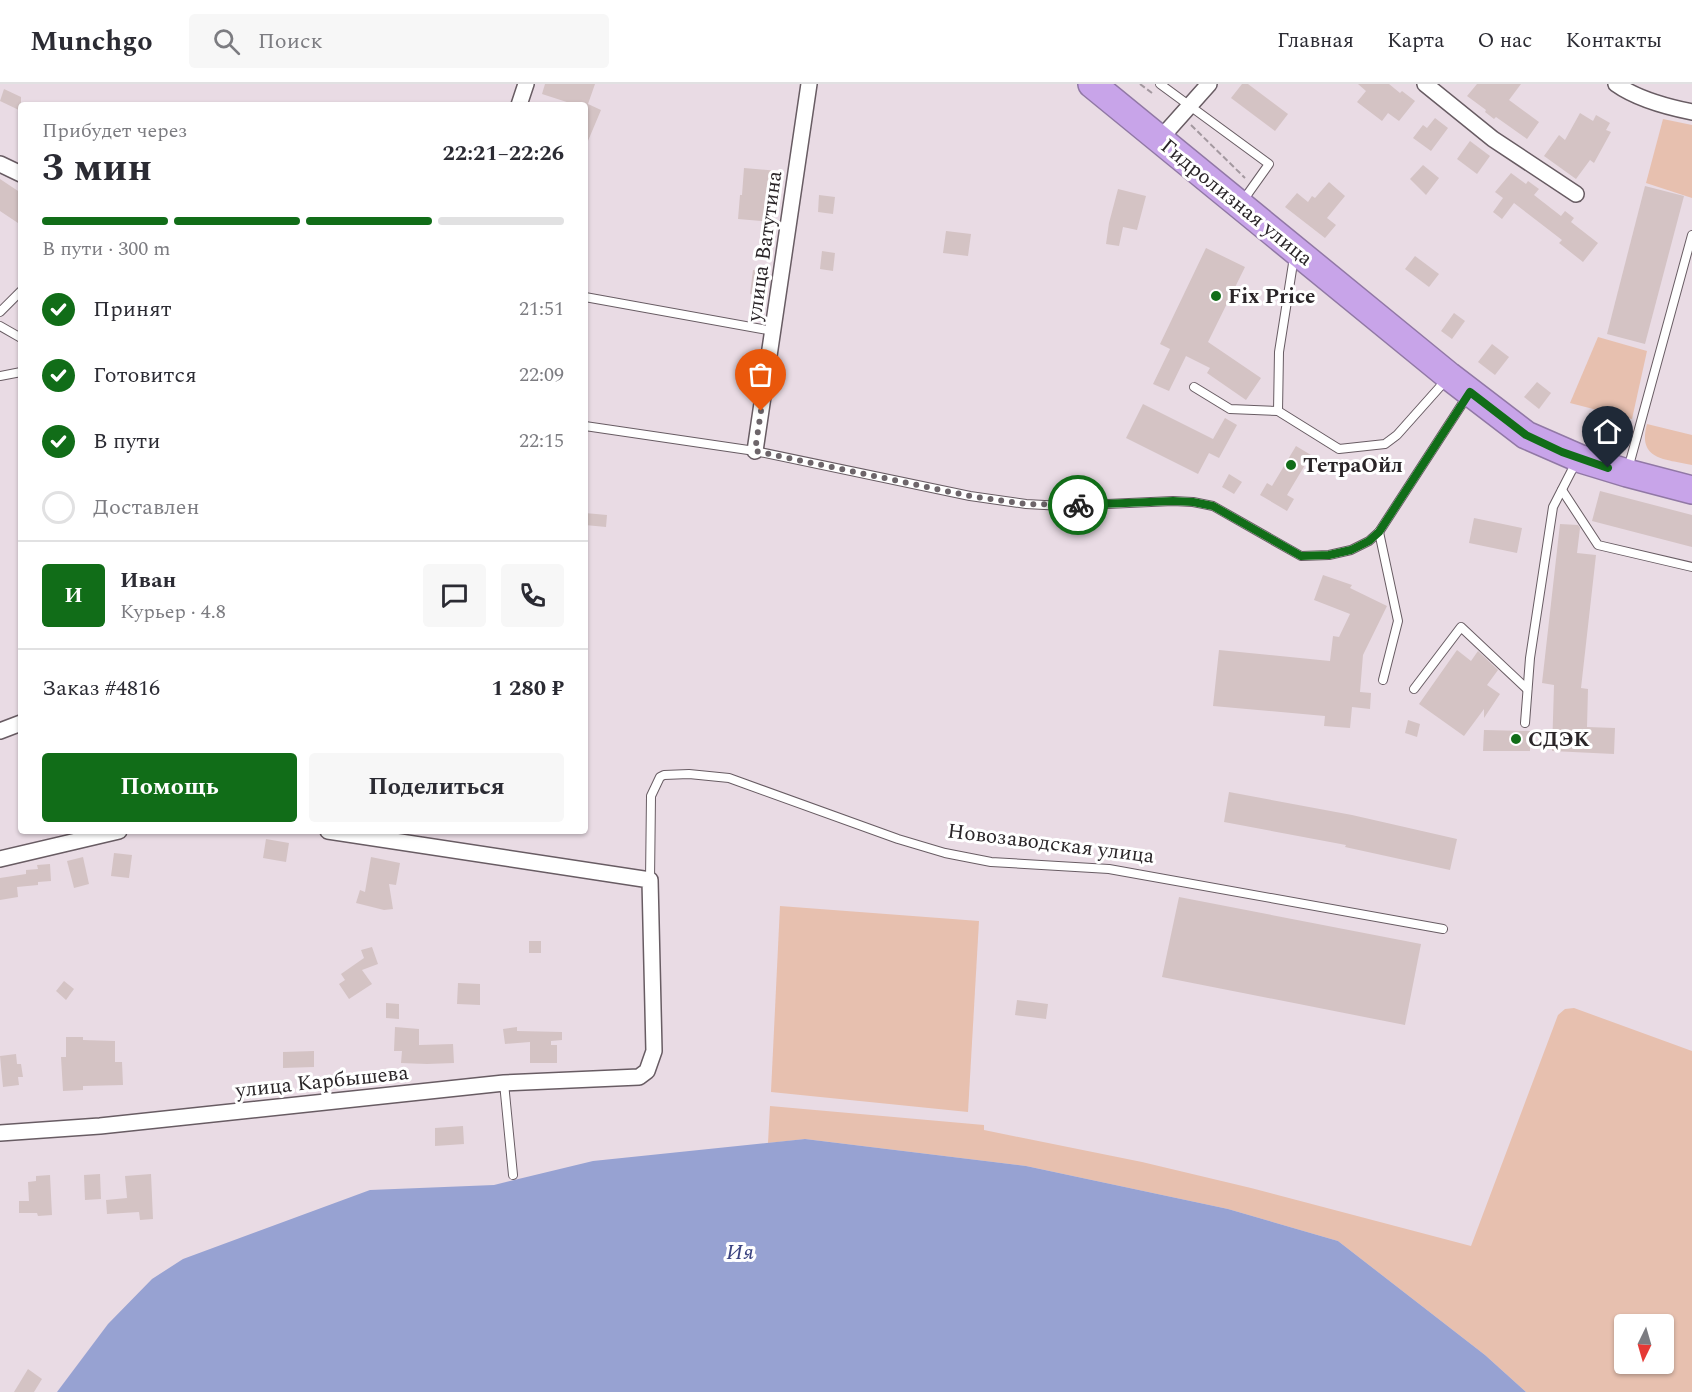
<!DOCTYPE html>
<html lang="ru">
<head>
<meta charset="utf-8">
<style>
	body { margin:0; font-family:Spectral,serif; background:#f7f7f7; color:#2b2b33; height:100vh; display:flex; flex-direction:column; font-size:22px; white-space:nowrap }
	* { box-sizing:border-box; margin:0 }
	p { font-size:20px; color:#7c7c81 }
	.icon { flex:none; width:33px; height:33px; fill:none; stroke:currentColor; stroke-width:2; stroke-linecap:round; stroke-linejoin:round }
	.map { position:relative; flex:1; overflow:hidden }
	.details { position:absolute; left:18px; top:18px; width:570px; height:732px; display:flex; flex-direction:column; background:#fff; border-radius:6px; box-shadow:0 2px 4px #0004 }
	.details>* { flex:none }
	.needle { width:39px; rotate:185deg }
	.fabs { position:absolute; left:1614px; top:1230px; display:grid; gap:12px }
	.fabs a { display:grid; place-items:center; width:60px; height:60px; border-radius:6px; background:#fff; box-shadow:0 2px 4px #0004; font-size:30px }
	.pin { position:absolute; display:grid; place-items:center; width:51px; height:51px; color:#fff; margin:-62px -26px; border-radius:50% 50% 50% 0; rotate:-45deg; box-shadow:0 0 6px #0007 }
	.pin .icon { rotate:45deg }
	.courier { position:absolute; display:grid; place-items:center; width:60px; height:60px; margin:-30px; border:4px solid #116d18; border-radius:50%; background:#fff; color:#222; box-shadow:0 2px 8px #0007 }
	.head em { font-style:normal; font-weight:700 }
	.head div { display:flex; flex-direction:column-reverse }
	.head { display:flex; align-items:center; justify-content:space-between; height:102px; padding:0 24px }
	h1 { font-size:39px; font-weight:700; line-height:45px }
	.bar { display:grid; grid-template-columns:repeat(4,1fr); gap:9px 6px; align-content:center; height:72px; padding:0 24px }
	.bar i { height:8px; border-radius:4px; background:#e1e1e2 }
	.bar .current { background:#116d18 }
	.bar p { grid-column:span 4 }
	.line { display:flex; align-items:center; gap:15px; padding:0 24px; border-top:2px solid #e1e1e2 }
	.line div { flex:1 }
	.round { display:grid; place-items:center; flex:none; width:63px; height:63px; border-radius:6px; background:#f7f7f7 }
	ol { padding:0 24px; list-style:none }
	li { display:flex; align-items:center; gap:18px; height:66px }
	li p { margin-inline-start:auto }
	li .icon { padding:6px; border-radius:50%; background:#116d18; color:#fff; stroke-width:4 }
	li:last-child { color:#7c7c81 }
	li i { width:33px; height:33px; border:3px solid #e1e1e2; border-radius:50% }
	.button { display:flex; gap:12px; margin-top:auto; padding:12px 24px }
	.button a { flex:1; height:69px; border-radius:6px; background:#116d18; color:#fff; font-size:24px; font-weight:700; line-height:69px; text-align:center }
	.button a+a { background:#f7f7f7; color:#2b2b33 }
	header { display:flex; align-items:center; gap:36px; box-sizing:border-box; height:84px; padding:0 30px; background:#fff; border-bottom:2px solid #e1e1e2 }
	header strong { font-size:28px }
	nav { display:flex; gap:33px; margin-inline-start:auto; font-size:21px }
	.search { width:420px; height:54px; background:#f7f7f7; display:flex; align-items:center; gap:15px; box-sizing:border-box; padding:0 21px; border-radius:6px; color:#7c7c81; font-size:22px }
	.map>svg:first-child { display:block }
</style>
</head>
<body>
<header>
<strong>Munchgo</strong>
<div class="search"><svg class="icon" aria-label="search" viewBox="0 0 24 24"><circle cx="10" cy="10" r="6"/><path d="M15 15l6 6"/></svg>Поиск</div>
<nav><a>Главная</a><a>Карта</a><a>О нас</a><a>Контакты</a></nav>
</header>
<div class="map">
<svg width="1692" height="1308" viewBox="0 0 1692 1308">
	<rect width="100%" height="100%" fill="#e9dbe4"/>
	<g fill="#e7c0af" fill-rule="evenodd">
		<path d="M1663,35L1692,41V114L1646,99Z"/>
		<path d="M1598,253L1647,267L1632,335L1570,319Z"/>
		<path d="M1647,340L1692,351V381C1665,375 1637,376 1647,340Z"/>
		<path d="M780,822L979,837L968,1028L771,1008Z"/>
		<path d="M1574,924L1692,967V1308H1526L1485,1271L1338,1157L1228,1125L1026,1082L805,1055L768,1059L770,1022L984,1041V1046L1142,1078L1251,1104L1471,1162L1558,931L1565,925ZM1624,1240H1664V1280H1624Z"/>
	</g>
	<path fill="#97a2d2" d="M805,1055L1026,1082L1228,1125L1338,1157L1485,1271L1526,1308H57L108,1240L152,1195L183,1175L370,1106L494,1101L593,1077Z"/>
	<g fill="#d4c3c4">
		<path d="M545,0H595L588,20L601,26L585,64V21H576L542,10Z"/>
		<path d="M1242,0H1248L1288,30L1275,47L1231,14Z"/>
		<path d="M1358,0H1389L1400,9L1402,7L1415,17L1399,37L1388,29L1382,37L1357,18L1366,7Z"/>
		<path d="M1477,0H1521L1509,16L1539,38L1527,55L1496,33L1494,35L1485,28L1486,26L1467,12Z"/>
		<path d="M4,5L21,13V27L0,17Z"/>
		<path d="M1580,29L1593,37L1596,31L1610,39L1606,46L1611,48L1594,79L1590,76L1576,95L1544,72L1559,51L1565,56Z"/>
		<path d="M1435,34L1448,44L1431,67L1413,54L1423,41L1427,44Z"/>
		<path d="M1470,57L1490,72L1477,90L1457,75Z"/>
		<path d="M1423,81L1439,94L1426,111L1410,95Z"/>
		<path d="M744,84L779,87L778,101H776L773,138L738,135L740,111H742Z"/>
		<path d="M1511,89L1526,100L1528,97L1539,105L1534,111L1561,132L1565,127L1574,134L1571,138L1598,159L1583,178L1559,159L1562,156L1514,119L1502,135L1493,128L1503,114L1495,108Z"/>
		<path d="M0,95L21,109V141L0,127Z"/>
		<path d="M1329,98L1345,112L1327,134L1336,141L1325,154L1285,123L1297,109L1308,118L1312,112L1315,114Z"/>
		<path d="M1645,102L1684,112L1645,260L1607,250Z"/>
		<path d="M1118,105L1146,112L1137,146L1123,143L1119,162L1106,160L1109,139Z"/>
		<path d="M819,111L835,113L833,130L818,128Z"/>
		<path d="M946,147L971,150L968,172L943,169Z"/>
		<path d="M1206,164L1245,183L1208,258L1261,294L1246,316L1207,289L1210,284L1186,272L1169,307L1153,300L1170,265L1160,260Z"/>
		<path d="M822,167L835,169L833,187L820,185Z"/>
		<path d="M1415,172L1439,190L1429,203L1405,185Z"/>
		<path d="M753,186L769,188L766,212L750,210Z"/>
		<path d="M1454,229L1465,237L1452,255L1441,247Z"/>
		<path d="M1492,260L1509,273L1495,291L1478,278Z"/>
		<path d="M1537,298L1551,309L1539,325L1524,313Z"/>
		<path d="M1143,320L1213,355L1225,334L1237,341L1219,374L1209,369L1198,390L1126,354Z"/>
		<path d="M1296,362L1311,371L1287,411L1294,415L1287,427L1260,411L1267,399L1272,402Z"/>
		<path d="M1229,390L1242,398L1234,410L1222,403Z"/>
		<path d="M1600,407L1692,431V463L1592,437Z"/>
		<path d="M585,429L607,431L606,443L585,441Z"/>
		<path d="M1474,434L1522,444L1517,469L1469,459Z"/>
		<path d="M1560,440L1578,441L1580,444L1577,469L1596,471L1581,604L1588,605L1587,643L1615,644L1614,670L1552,667L1554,601L1542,599Z"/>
		<path d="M1323,491L1352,501L1350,504L1387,522L1363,571L1360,608L1371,609L1370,625L1352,623L1350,644L1324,642L1325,632L1213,622L1219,566L1330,577L1333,552L1339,553L1350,530L1314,516Z"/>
		<path d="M1457,566L1471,577L1478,567L1498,586L1487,601L1500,610L1484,634V625L1464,652L1419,620Z"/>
		<path d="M1408,636L1420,640L1417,653L1405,649Z"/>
		<path d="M1484,646L1530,647V667H1483Z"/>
		<path d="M1229,708L1352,731L1457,755L1450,786L1345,763L1346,761L1224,738Z"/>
		<path d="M266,755L289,759L286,778L263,774Z"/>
		<path d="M114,769L132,771L129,794L111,792Z"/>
		<path d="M83,773L89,800L74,804L67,777Z"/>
		<path d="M371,773L400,779L396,801L389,800L393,825L384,826L356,819L360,806L365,808Z"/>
		<path d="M50,780L51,797L38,798V801L17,803L18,813L0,816V794L26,790V786L38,785L37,781Z"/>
		<path d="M1179,813L1421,860L1405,941L1162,893Z"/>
		<rect x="529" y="857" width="12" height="12"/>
		<path d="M372,863L378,880L362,886L372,900L349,915L339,900L345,896L341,890L364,874L361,866Z"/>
		<path d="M64,897L74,905L66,916L56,907Z"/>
		<path d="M458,899L480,900V921L457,920Z"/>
		<path d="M1017,916L1048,920L1046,935L1015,931Z"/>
		<path d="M386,919L399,920V935L386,934Z"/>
		<path d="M395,943L419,945V961L453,960L454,979L427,980L401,979L402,967H394Z"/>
		<path d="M517,943V947L562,948V956L551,957V961H557V979H530V958L505,960L503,945Z"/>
		<path d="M66,953H83V956L115,957V978H122L123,1001L83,1002V1006L63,1007L61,973H66Z"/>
		<path d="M314,967V983L283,984V968Z"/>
		<path d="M16,970L17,980H21L23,993H18L19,1001L3,1003L0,972Z"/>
		<path d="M463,1042L464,1060L435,1062V1044Z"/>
		<path d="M100,1090L101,1115L85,1116L84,1091Z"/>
		<path d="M151,1090L153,1135L140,1136L139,1128L107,1130L106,1116L127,1114L125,1092Z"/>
		<path d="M50,1091L52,1131L38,1132L37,1129H19V1117H29L28,1098L36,1097V1092Z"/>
		<path d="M28,1285L42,1295L34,1308H14Z"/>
	</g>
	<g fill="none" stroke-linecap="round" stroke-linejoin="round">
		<defs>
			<g id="lane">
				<path d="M1160,0L1269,80L1242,118"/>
				<path d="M1294,173L1279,268L1278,327L1339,365L1385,360L1397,351L1446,296"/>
				<path d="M585,213L773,247"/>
				<path d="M0,228L21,207"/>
				<path d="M0,242L21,254"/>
				<path d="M0,292L21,288"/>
				<path d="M1194,303L1230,325L1278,327"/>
				<path d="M585,342L755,367L970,412L1026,420L1063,422L1173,417L1193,418L1213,422L1301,472L1329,471L1351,466L1369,457L1379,448L1468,311"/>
				<path d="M1628,385L1692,151"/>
				<path d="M1562,406L1598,461L1692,483"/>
				<path d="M1379,448L1398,537L1383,596"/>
				<path d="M1414,605L1461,543L1527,605"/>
				<path d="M1525,639L1530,574L1553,423L1572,386L1578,379"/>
				<path d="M650,796L651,712L660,693L664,691L689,690L729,694L898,755L945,769L991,778L1109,785L1443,845"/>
				<path d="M504,999L513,1091"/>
			</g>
			<g id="street">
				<path d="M1425,0L1493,55L1576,110"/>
				<path d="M1616,0C1637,15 1667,23 1692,28"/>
				<path d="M519,21L526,0"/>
				<path d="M1160,55L1209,0"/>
				<path d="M0,80L21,90"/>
				<path d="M755,367L809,0"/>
				<path d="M0,647L21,639"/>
				<path d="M0,775L119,747"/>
				<path d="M0,1049L100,1042L504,999L639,993L647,987L654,967L650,796L328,747"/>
			</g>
			<path id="highway" d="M1092,0L1449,292L1526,351L1581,375L1627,389L1692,406"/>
		</defs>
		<use href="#lane" stroke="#685c63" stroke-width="10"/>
		<use href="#street" stroke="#685c63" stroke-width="18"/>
		<use href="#highway" stroke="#9178a5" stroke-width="30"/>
		<g stroke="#a3989f" stroke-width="2" stroke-dasharray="6 3" stroke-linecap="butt">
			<path d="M1140,0L1152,9"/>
			<path d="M1191,41L1245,94"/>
		</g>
		<use href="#lane" stroke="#fff" stroke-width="8"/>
		<use href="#street" stroke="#fff" stroke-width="15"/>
		<use href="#highway" stroke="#c8a4e9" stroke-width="27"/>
	</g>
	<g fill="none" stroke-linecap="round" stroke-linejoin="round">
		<path stroke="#6d656a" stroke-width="6" stroke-dasharray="0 10.8" d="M761,327L755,367L970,412L1026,420L1078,421"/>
		<path stroke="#116d18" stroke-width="8" d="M1078,421L1173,417L1193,418L1213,422L1301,472L1329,471L1351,466L1369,457L1379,448L1470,308L1526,351L1562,368L1608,384"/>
	</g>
	<g fill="#116d18" stroke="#fff" stroke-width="2">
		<circle cx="1216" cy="212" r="6"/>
		<circle cx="1291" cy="381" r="6"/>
		<circle cx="1516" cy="655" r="6"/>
	</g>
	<g text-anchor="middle" stroke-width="6" stroke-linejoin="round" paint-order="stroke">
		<g font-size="21" fill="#2a2528" stroke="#fff">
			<text transform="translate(1237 118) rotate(39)" y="7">Гидролизная улица</text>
			<text transform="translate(764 162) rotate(-82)" y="7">улица Ватутина</text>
			<text transform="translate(1051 759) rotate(7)" y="7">Новозаводская улица</text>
			<text transform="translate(322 997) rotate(-6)" y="7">улица Карбышева</text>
		</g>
		<g font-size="21" font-weight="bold" fill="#2a2528" stroke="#fff" text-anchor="start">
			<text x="1228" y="219">Fix Price</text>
			<text x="1303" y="388">ТетраОйл</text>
			<text x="1528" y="662">СДЭК</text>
		</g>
		<g font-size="22" font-style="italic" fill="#3b4380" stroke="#fff">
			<text x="740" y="1175">Ия</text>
		</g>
	</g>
</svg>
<div class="fabs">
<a><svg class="needle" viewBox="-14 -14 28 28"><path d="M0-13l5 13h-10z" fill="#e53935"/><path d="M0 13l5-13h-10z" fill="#7c7c81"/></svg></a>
</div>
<div class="pin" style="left:761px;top:327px;background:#ea580c"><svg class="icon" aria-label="bag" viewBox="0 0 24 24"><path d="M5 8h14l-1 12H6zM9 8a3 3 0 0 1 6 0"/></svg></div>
<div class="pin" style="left:1608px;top:384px;background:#1f2937"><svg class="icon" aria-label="home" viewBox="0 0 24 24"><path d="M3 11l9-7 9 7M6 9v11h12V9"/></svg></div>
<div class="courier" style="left:1078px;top:421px"><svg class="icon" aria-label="bike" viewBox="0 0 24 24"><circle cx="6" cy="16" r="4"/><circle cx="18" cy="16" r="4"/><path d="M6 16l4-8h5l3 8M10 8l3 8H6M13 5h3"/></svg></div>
<section class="details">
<div class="head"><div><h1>3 мин</h1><p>Прибудет через</p></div><em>22:21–22:26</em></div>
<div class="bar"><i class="current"></i><i class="current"></i><i class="current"></i><i></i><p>В пути · 300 m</p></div>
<ol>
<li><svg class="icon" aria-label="check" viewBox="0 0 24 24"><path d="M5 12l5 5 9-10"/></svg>Принят<p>21:51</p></li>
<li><svg class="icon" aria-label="check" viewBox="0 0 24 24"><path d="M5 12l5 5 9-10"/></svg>Готовится<p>22:09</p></li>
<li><svg class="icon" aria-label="check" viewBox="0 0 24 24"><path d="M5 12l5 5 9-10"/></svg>В пути<p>22:15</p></li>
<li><i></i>Доставлен</li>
</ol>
<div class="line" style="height:108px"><b class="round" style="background:#116d18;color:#fff">И</b><div><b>Иван</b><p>Курьер · 4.8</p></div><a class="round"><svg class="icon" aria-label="chat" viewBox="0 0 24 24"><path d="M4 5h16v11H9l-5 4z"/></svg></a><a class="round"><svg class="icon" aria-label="phone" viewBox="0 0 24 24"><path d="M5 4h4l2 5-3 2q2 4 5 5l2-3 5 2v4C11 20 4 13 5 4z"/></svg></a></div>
<div class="line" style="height:78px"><div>Заказ #4816</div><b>1 280 ₽</b></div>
<div class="button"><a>Помощь</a><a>Поделиться</a></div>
</section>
</div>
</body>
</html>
